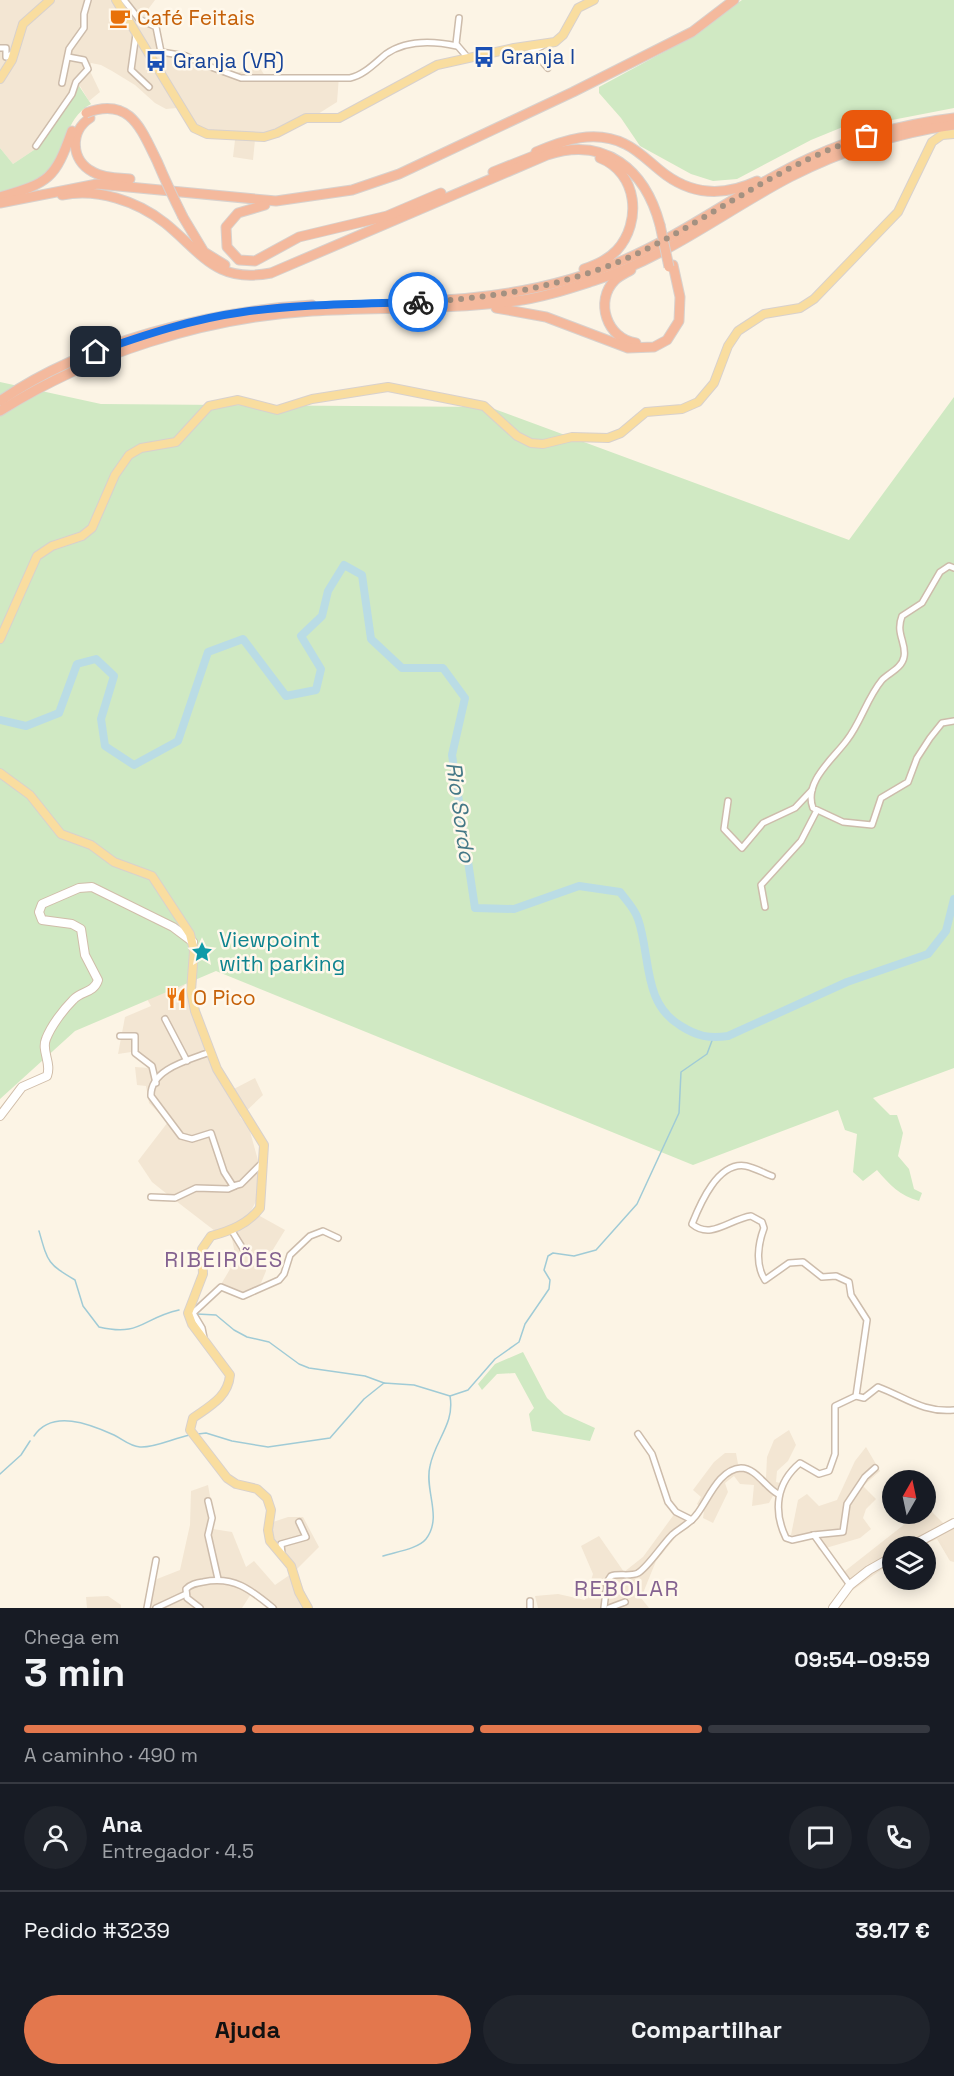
<!DOCTYPE html>
<html lang="pt">
<head>
<meta charset="utf-8">
<style>
	body { margin:0; font-family:"Space Grotesk",sans-serif; background:#20242c; color:#f1f3f6; height:100vh; display:flex; flex-direction:column; font-size:22px; white-space:nowrap }
	* { box-sizing:border-box; margin:0 }
	p { font-size:20px; color:#9ea1a6 }
	.icon { flex:none; width:33px; height:33px; fill:none; stroke:currentColor; stroke-width:2; stroke-linecap:round; stroke-linejoin:round }
	.map { position:relative; height:1608px; overflow:hidden }
	.side { display:flex; flex-direction:column; background:#171b24; flex:1 }
	.side>* { flex:none }
	.needle { width:39px; rotate:9deg }
	.controls { position:absolute; left:882px; top:1470px; display:grid; gap:12px }
	.controls a { display:grid; place-items:center; width:54px; height:54px; border-radius:50%; background:#171b24; box-shadow:0 3px 15px #0003; font-size:30px }
	.pin { position:absolute; display:grid; place-items:center; width:51px; height:51px; color:#fff; margin:-26px; border-radius:12px; box-shadow:0 3px 9px #0006 }
	.courier { position:absolute; display:grid; place-items:center; width:60px; height:60px; margin:-30px; border:4px solid #1a73e8; border-radius:50%; background:#fff; color:#222; box-shadow:0 2px 8px #0007 }
	.head em { font-style:normal; font-weight:800 }
	.head div { display:flex; flex-direction:column-reverse }
	.head { display:flex; align-items:center; justify-content:space-between; height:102px; padding:0 24px }
	h1 { font-size:39px; font-weight:800; line-height:45px }
	.bar { display:grid; grid-template-columns:repeat(4,1fr); gap:9px 6px; align-content:center; height:72px; padding:0 24px }
	.bar i { height:8px; border-radius:4px; background:#363941 }
	.bar .active { background:#e3774d }
	.bar p { grid-column:span 4 }
	.line { display:flex; align-items:center; gap:15px; padding:0 24px; border-top:2px solid #363941 }
	.line div { flex:1 }
	.round { display:grid; place-items:center; flex:none; width:63px; height:63px; border-radius:32px; background:#20242c }
	.cta { display:flex; gap:12px; margin-top:auto; padding:12px 24px }
	.cta a { flex:1; height:69px; border-radius:36px; background:#e3774d; color:#111; font-size:24px; font-weight:800; line-height:69px; text-align:center }
	.cta a+a { background:#20242c; color:#f1f3f6 }
	.map>svg:first-child { display:block }
</style>
</head>
<body>
<div class="map">
<svg width="954" height="1608" viewBox="0 0 954 1608">
	<rect width="100%" height="100%" fill="#fcf4e5"/>
	<g fill="#f3e6d3">
		<path d="M0,0H155L146,12L159,20L161,50L185,54L235,73L260,68L265,76H339L337,102L310,119L255,140L253,160L233,157L235,140L199,135L191,129L177,108L166,109L155,103L135,85L112,71L101,65L91,63L90,71L100,92L89,101L80,86L37,148L13,164L0,148Z"/>
		<path d="M183,980L200,1038L228,1092L255,1078L263,1095L240,1117L249,1128L261,1171L258,1197L251,1211L285,1230L266,1261V1271L261,1283L245,1298L220,1286L236,1259L231,1234L215,1231L167,1194L152,1182L138,1161L168,1122L149,1103L146,1086L137,1085L135,1067L149,1068L131,1052L118,1054L125,1017L151,1006L147,999Z"/>
		<path d="M789,1430L796,1445L788,1461L777,1471L776,1482L780,1483L769,1503L752,1506L754,1485L740,1484L734,1476L725,1483L728,1492L713,1523L703,1518L704,1511L697,1504L701,1497L693,1490L714,1462L725,1453H736L738,1464L766,1478L767,1457L774,1440Z"/>
		<path d="M866,1447L880,1471L863,1486L876,1499L866,1509L863,1518L871,1529L860,1538L819,1550L812,1537L791,1535L798,1500L807,1494L819,1506L837,1500L855,1461Z"/>
		<path d="M208,1485L213,1513V1529L232,1532L246,1567L254,1561L275,1585L291,1574L279,1557L267,1524L288,1517H303L319,1547L296,1570L311,1608H270L251,1594L242,1608H145L157,1579L180,1570L190,1525L191,1491Z"/>
		<path d="M678,1509L692,1517L656,1561L641,1598L649,1608H538L535,1596L558,1594L585,1600L593,1574L581,1546L599,1536L624,1572L643,1557Z"/>
		<path d="M930,1510L945,1525L954,1521V1562L950,1561L937,1539L920,1546H892V1562L853,1590L840,1575L910,1520Z"/>
		<path d="M108,1596L121,1605V1608H87L86,1597Z"/>
	</g>
	<g fill="#d0e9c3">
		<path d="M742,0H954V108L892,120L855,122L811,140L737,179L713,181L691,174L640,146L621,118L599,93V87L686,40Z"/>
		<path d="M79,86L91,104C63,119 67,152 47,173C35,186 16,189 0,193V148L13,164L37,148Z"/>
		<path d="M0,382L101,404L489,407L849,540L954,397V1068L873,1098L890,1115H897L903,1133L898,1156L909,1169L914,1189L922,1193L919,1201C900,1196 889,1184 877,1170L863,1181L853,1172L857,1134L845,1130L838,1110L693,1165L216,971L75,1031L0,1099Z"/>
		<path d="M523,1352L547,1398L564,1414L595,1428L590,1441L532,1431L529,1414L534,1408L515,1373L497,1374L482,1390L478,1384L495,1364Z"/>
	</g>
	<g fill="none" stroke-linecap="round" stroke-linejoin="round">
		<g stroke="#a0cbd6" stroke-width="1.5">
			<path d="M39,1231C48,1263 48,1264 75,1280L83,1306L99,1327C141,1337 142,1318 179,1310"/>
			<path d="M197,1314L216,1315L234,1330L247,1337L269,1342L299,1364L309,1368L365,1376L384,1383"/>
			<path d="M198,1434L206,1433L232,1441L268,1447L330,1438L364,1399L384,1383L414,1385L450,1396L468,1390L495,1359L519,1342L525,1324L549,1289L550,1280L544,1270L548,1256L553,1253L574,1256L596,1250L637,1204L679,1113L681,1072L707,1054L713,1038"/>
			<path d="M34,1436C52,1409 90,1424 114,1435C124,1440 129,1446 140,1447C155,1448 174,1438 190,1435"/>
			<path d="M0,1474L21,1455L30,1441"/>
			<path d="M383,1556C395,1552 418,1549 426,1539C443,1517 424,1490 430,1466C435,1440 455,1424 450,1396"/>
		</g>
		<path stroke="#badce5" stroke-width="8" d="M0,720L26,726L59,713L77,664L96,659L114,676L101,719L105,746L134,765L178,741L208,652L243,639L286,696L316,690L321,669L301,636L322,616L328,591L344,565L362,575L371,639L402,668H443L465,698L452,755L475,908L514,909L579,886L620,892C626,900 635,909 638,919C651,956 642,1003 681,1026C697,1036 709,1039 728,1036L847,982L928,954L946,931L954,899"/>
		<defs>
			<g id="street">
				<path d="M124,0L139,19L156,27L161,52L186,56L200,63L241,78H350C364,75 375,63 386,54C406,40 434,41 457,46"/>
				<path d="M459,18L456,44L468,58"/>
				<path d="M136,34L131,70L149,87"/>
				<path d="M542,46L520,58L540,59L548,68"/>
				<path d="M0,48H6V57L14,53"/>
				<path d="M62,83L69,49L84,28V14L88,0"/>
				<path d="M36,146L72,94L76,82L88,69L84,60L68,57"/>
				<path d="M954,568L949,566L940,572L922,603L902,616C895,634 907,643 904,657C902,668 889,673 882,680C867,698 861,722 847,740C834,758 803,782 813,808L843,822L872,825L881,798L908,782L917,758L930,738L942,723L954,721"/>
				<path d="M728,801L724,829L742,848L763,823L795,808L812,790"/>
				<path d="M765,907L761,885L801,841L816,812"/>
				<path d="M165,1019L187,1061"/>
				<path d="M120,1036H135V1053L152,1066L156,1083"/>
				<path d="M210,1052C189,1060 150,1069 151,1096L181,1136L192,1139L211,1133L224,1172L233,1186L241,1184L263,1162"/>
				<path d="M772,1176C764,1173 755,1168 746,1166C718,1161 700,1204 692,1224C711,1240 730,1219 751,1216L762,1222L764,1228C758,1244 755,1265 765,1280L789,1263L803,1262L822,1277L836,1276L849,1282L851,1295L867,1320L856,1396L835,1406V1454L829,1471L819,1474L800,1463C776,1483 773,1511 786,1538L792,1540L814,1535L850,1585"/>
				<path d="M151,1197L175,1198L196,1188L228,1189L235,1186"/>
				<path d="M232,1231L245,1252"/>
				<path d="M204,1338L202,1328L193,1313L221,1287L243,1296L279,1280L284,1274L290,1255L310,1236L323,1231L338,1238"/>
				<path d="M856,1396L864,1398L878,1387C905,1397 923,1413 954,1410"/>
				<path d="M638,1434L652,1454L668,1502L676,1512L692,1520"/>
				<path d="M208,1501L212,1518L208,1535L218,1579"/>
				<path d="M813,1535L843,1532L847,1504L865,1477L875,1468"/>
				<path d="M282,1554L281,1544L306,1537L299,1522"/>
				<path d="M530,1601V1608"/>
				<path d="M147,1608L156,1560"/>
				<path d="M156,1608L186,1594"/>
				<path d="M200,1608L187,1598L186,1589C191,1584 196,1583 203,1582C234,1576 250,1589 273,1608"/>
				<path d="M604,1608L607,1582L611,1576C619,1573 630,1577 638,1573C648,1567 662,1545 672,1535C680,1528 691,1523 697,1514C708,1500 719,1469 741,1468C756,1468 766,1488 778,1494"/>
				<path d="M609,1608L625,1602"/>
			</g>
			<g id="secondary">
				<path d="M0,1116L22,1087L47,1076C52,1063 41,1051 46,1039C51,1026 63,1010 73,1000C81,991 94,993 98,980L85,955L81,929L72,924L42,920L39,912L42,904L79,888L92,887L173,927L193,942"/>
				<path d="M911,1546L954,1523"/>
				<path d="M833,1608L850,1585L869,1570L892,1557"/>
			</g>
			<g id="primary">
				<path d="M116,0L194,128L207,134L264,137L277,133L306,118H339L437,65L514,48L555,42L563,35L578,8L594,0"/>
				<path d="M0,79L12,60L23,24L50,0"/>
				<path d="M0,639L37,556L52,546L82,536L92,528L115,475L129,455L141,448L176,442L209,406L238,400L277,410L312,399L388,387L484,406L517,436L531,443L543,444L572,437L608,438L621,433L646,412L682,409L698,402L714,383L728,346L738,331L764,314L800,308L814,299L898,212L932,142L942,135L954,134"/>
				<path d="M0,773L30,795L61,834L91,845L114,862L152,876L190,934L194,951L191,991L195,1011L217,1069L264,1145L260,1208C248,1224 230,1231 211,1236L202,1249L203,1274L188,1313L192,1324L230,1375C228,1397 210,1406 193,1418L190,1430L227,1478L236,1484L257,1489L267,1498L271,1510L268,1530L270,1541L291,1566L299,1592L308,1608"/>
			</g>
			<g id="highway">
				<path d="M90,118C70,131 70,160 93,172C103,178 118,178 130,179"/>
				<path d="M536,152C564,140 595,129 625,144C640,151 652,165 666,175C695,196 725,196 757,181"/>
				<path d="M493,172L541,153"/>
				<path d="M62,195C98,188 137,201 165,223C202,253 216,284 271,273L547,155C605,136 645,169 660,225"/>
				<path d="M0,197C49,183 55,179 72,131"/>
				<path d="M0,203L97,184L276,201L352,190L399,174L573,92L692,32L734,0"/>
				<path d="M265,205L238,213L226,227L227,247L239,260L255,261L299,237L387,216L441,193"/>
				<path d="M183,217L204,252L225,265"/>
				<path d="M584,269C596,265 608,260 617,250C642,222 638,173 600,158"/>
				<path d="M631,270C626,273 619,276 615,280C594,301 607,339 636,343"/>
				<path d="M421,301C492,299 561,288 626,259C690,231 746,187 810,158C856,137 904,124 954,118"/>
				<path d="M496,308L546,317L628,348L654,347L667,340L679,321L680,297L673,265"/>
				<path d="M0,401C85,342 210,311 312,305"/>
				<path d="M0,411C92,353 203,318 312,311C379,307 447,310 515,301C541,298 568,289 593,281C664,259 725,211 790,177C843,150 896,133 954,125"/>
			</g>
		</defs>
		<use href="#street" stroke="#cdbcab" stroke-width="8"/>
		<use href="#secondary" stroke="#d0bda9" stroke-width="10"/>
		<use href="#primary" stroke="#d8d1cd" stroke-width="10"/>
		<use href="#highway" stroke="#d8d1cd" stroke-width="11"/>
		<use href="#street" stroke="#fff" stroke-width="5"/>
		<use href="#secondary" stroke="#fff" stroke-width="8"/>
		<use href="#primary" stroke="#f9dd9f" stroke-width="8"/>
		<use href="#highway" stroke="#f4b99d" stroke-width="9"/>
		<defs>
			<g id="highway-bridge">
				<path d="M86,113C130,96 141,129 157,161C165,180 174,199 183,217"/>
				<path d="M660,225L669,267"/>
			</g>
		</defs>
		<use href="#highway-bridge" stroke="#d8d1cd" stroke-width="11" stroke-linecap="butt"/>
		<use href="#highway-bridge" stroke="#f4b99d" stroke-width="9"/>
	</g>
	<g fill="none" stroke-linecap="round" stroke-linejoin="round">
		<path stroke="#a49181" stroke-width="6" stroke-dasharray="0 10.8" d="M418,302C503,298 586,283 662,241C729,205 794,158 867,136"/>
		<path stroke="#1a73e8" stroke-width="8" d="M96,352C144,335 192,319 243,312C301,304 359,304 418,302"/>
	</g>
	<defs>
		<symbol id="cafe-bare" viewBox="-9 -9 18 18"><path d="M-5.5-4.5H6V0H3Q3 3.5 0 3.5H-2.5Q-5.5 3.5-5.5 0ZM3-3.2v2h1.7v-2ZM-6 4.5H4V6H-6Z" fill="#e8710a" stroke="#fff8eb" stroke-width="2.5" paint-order="stroke"/></symbol>
		<symbol id="bus-bare" viewBox="-9 -9 18 18"><path d="M-5-6H5V4H4V6H2V4H-2V6H-4V4H-5ZM-3.5-4V0h7V-4ZM-3.5 1.2v1.5H-2V1.2ZM2 1.2v1.5H3.5V1.2Z" fill="#1a4fb4" stroke="#fff8eb" stroke-width="2.5" paint-order="stroke"/></symbol>
		<symbol id="sight-bare" viewBox="-9 -9 18 18"><path d="M0-6L1.8-2.2L6-1.7L2.9 1.2L3.7 5.4L0 3.3L-3.7 5.4L-2.9 1.2L-6-1.7L-1.8-2.2Z" fill="#0f9aa8" stroke="#fff8eb" stroke-width="2.5" paint-order="stroke"/></symbol>
		<symbol id="restaurant-bare" viewBox="-9 -9 18 18"><path d="M-5-6h1v4h1v-4h1v4h1v-4h1v5L-1.5 .5V6h-2V.5L-5-1ZM5-6V6H3V1.5H1.5Q1.5-4 5-6Z" fill="#e8710a" stroke="#fff8eb" stroke-width="2.5" paint-order="stroke"/></symbol>
	</defs>
	<g fill-rule="evenodd">
		<use href="#cafe-bare" x="105" y="3" width="30" height="30"/>
		<use href="#bus-bare" x="469" y="42" width="30" height="30"/>
		<use href="#bus-bare" x="141" y="46" width="30" height="30"/>
		<use href="#sight-bare" x="187" y="937" width="30" height="30"/>
		<use href="#restaurant-bare" x="161" y="983" width="30" height="30"/>
	</g>
	<g text-anchor="middle" stroke-width="5" stroke-linejoin="round" paint-order="stroke">
		<g font-size="21" fill="#c56008" stroke="#fff8eb" text-anchor="start">
			<text x="137" y="25">Café Feitais</text>
			<text x="193" y="1005">O Pico</text>
		</g>
		<g font-size="21" fill="#164399" stroke="#fff8eb" text-anchor="start">
			<text x="501" y="64">Granja I</text>
			<text x="173" y="68">Granja (VR)</text>
		</g>
		<g font-size="21" fill="#0d838f" stroke="#fff8eb" text-anchor="start">
			<text x="219" y="947">Viewpoint<tspan x="219" dy="24">with parking</tspan></text>
		</g>
		<g font-size="22" font-style="italic" fill="#457887" stroke="#fff8eb">
			<text transform="translate(461 812) rotate(82)" y="8">Rio Sordo</text>
		</g>
		<g font-size="22" letter-spacing="1.5" fill="#846290" stroke="#fff8eb">
			<text x="224" y="1267">RIBEIRÕES</text>
			<text x="627" y="1596">REBOLAR</text>
		</g>
	</g>
</svg>
<div class="controls">
<a><svg class="needle" viewBox="-14 -14 28 28"><path d="M0-13l5 13h-10z" fill="#e53935"/><path d="M0 13l5-13h-10z" fill="#9ea1a6"/></svg></a>
<a><svg class="icon" aria-label="layers" viewBox="0 0 24 24"><path d="M12 4l9 5-9 5-9-5zM3 14l9 5 9-5"/></svg></a>
</div>
<div class="pin" style="left:867px;top:136px;background:#ea580c"><svg class="icon" aria-label="bag" viewBox="0 0 24 24"><path d="M5 8h14l-1 12H6zM9 8a3 3 0 0 1 6 0"/></svg></div>
<div class="pin" style="left:96px;top:352px;background:#1f2937"><svg class="icon" aria-label="home" viewBox="0 0 24 24"><path d="M3 11l9-7 9 7M6 9v11h12V9"/></svg></div>
<div class="courier" style="left:418px;top:302px"><svg class="icon" aria-label="bike" viewBox="0 0 24 24"><circle cx="6" cy="16" r="4"/><circle cx="18" cy="16" r="4"/><path d="M6 16l4-8h5l3 8M10 8l3 8H6M13 5h3"/></svg></div>
</div>
<section class="side">
<div class="head"><div><h1>3 min</h1><p>Chega em</p></div><em>09:54–09:59</em></div>
<div class="bar"><i class="active"></i><i class="active"></i><i class="active"></i><i></i><p>A caminho · 490 m</p></div>
<div class="line" style="height:108px"><a class="round"><svg class="icon" aria-label="person" viewBox="0 0 24 24"><circle cx="12" cy="8" r="4"/><path d="M4 21q1-7 8-7t8 7"/></svg></a><div><b>Ana</b><p>Entregador · 4.5</p></div><a class="round"><svg class="icon" aria-label="chat" viewBox="0 0 24 24"><path d="M4 5h16v11H9l-5 4z"/></svg></a><a class="round"><svg class="icon" aria-label="phone" viewBox="0 0 24 24"><path d="M5 4h4l2 5-3 2q2 4 5 5l2-3 5 2v4C11 20 4 13 5 4z"/></svg></a></div>
<div class="line" style="height:78px"><div>Pedido #3239</div><b>39.17 €</b></div>
<div class="cta"><a>Ajuda</a><a>Compartilhar</a></div>
</section>
</body>
</html>
